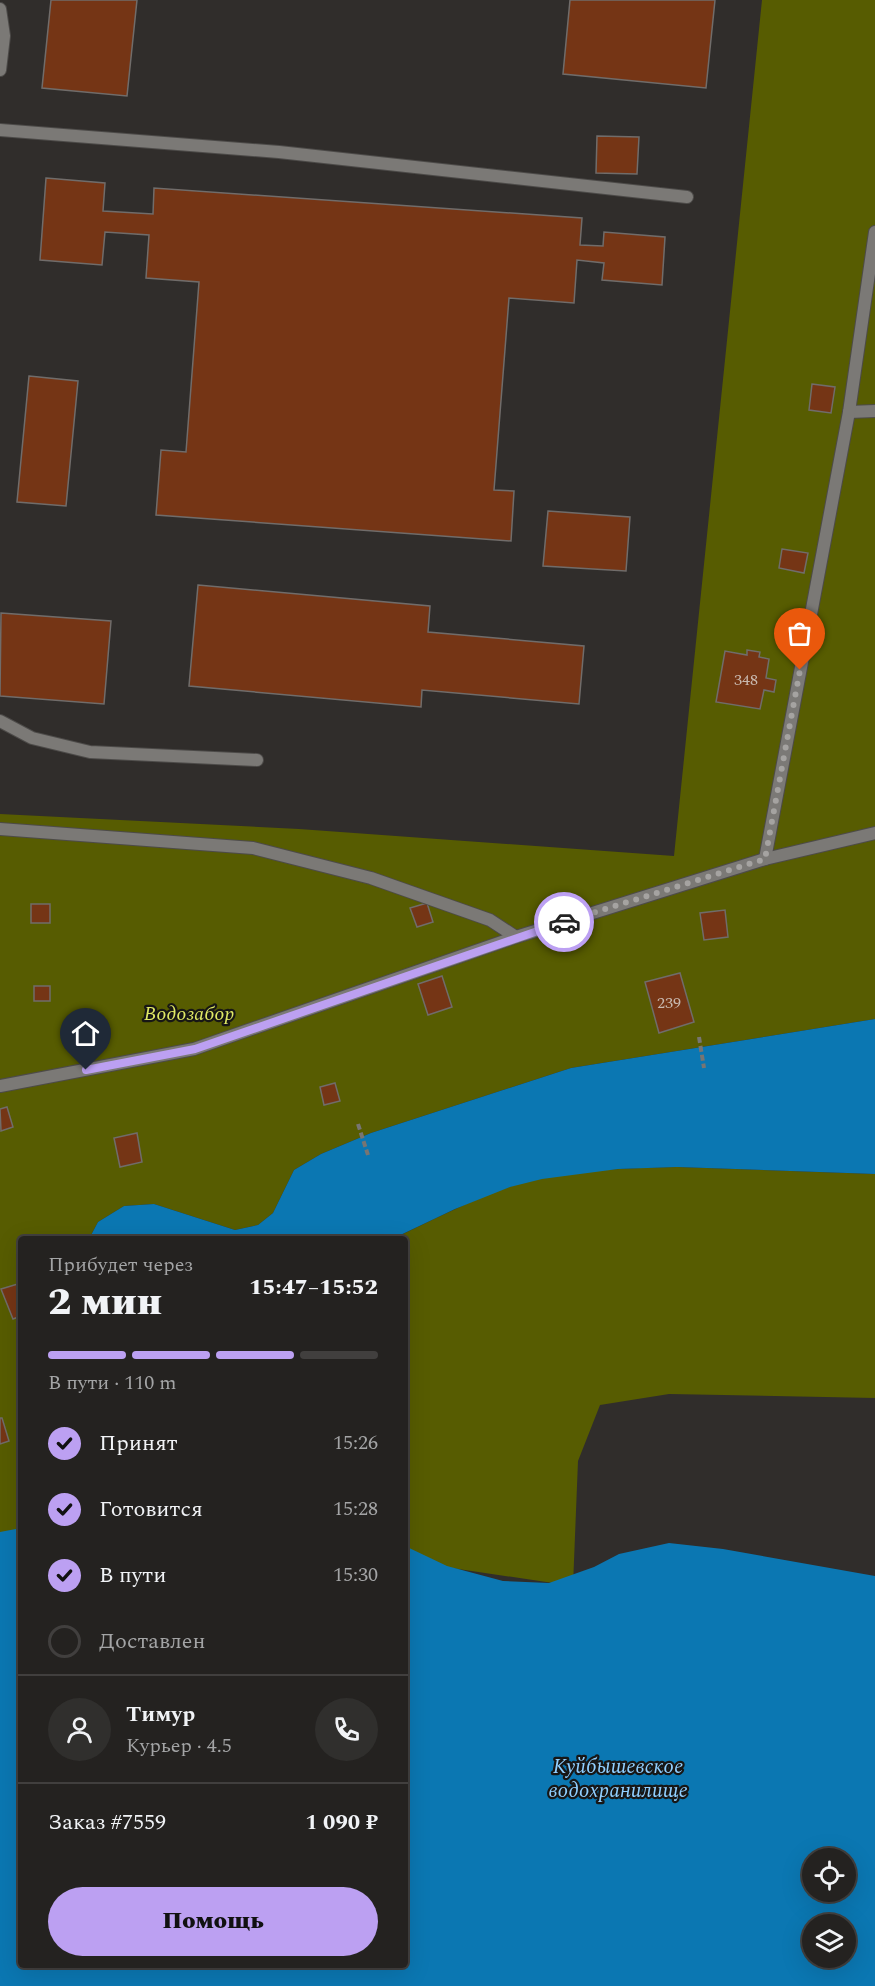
<!DOCTYPE html>
<html lang="ru">
<head>
<meta charset="utf-8">
<style>
	body { margin:0; font-family:Spectral,serif; background:#302f2d; color:#f1f3f6; height:100vh; display:flex; flex-direction:column; font-size:22px; white-space:nowrap }
	* { box-sizing:border-box; margin:0 }
	p { font-size:20px; color:#a3a4a5 }
	.icon { flex:none; width:33px; height:33px; fill:none; stroke:currentColor; stroke-width:2; stroke-linecap:round; stroke-linejoin:round }
	.map { position:relative; flex:1; overflow:hidden }
	.side { position:absolute; left:18px; top:1236px; width:390px; height:732px; display:flex; flex-direction:column; background:#242220; border-radius:6px; box-shadow:0 6px 24px #0002,0 0 0 2px #413f3e }
	.side>* { flex:none }
	.buttons { position:absolute; left:802px; top:1848px; display:grid; gap:12px }
	.buttons a { display:grid; place-items:center; width:54px; height:54px; border-radius:50%; background:#242220; box-shadow:0 6px 24px #0002,0 0 0 2px #413f3e; font-size:30px }
	.pin { position:absolute; display:grid; place-items:center; width:51px; height:51px; color:#fff; margin:-62px -26px; border-radius:50% 50% 50% 0; rotate:-45deg; box-shadow:0 0 6px #0007 }
	.pin .icon { rotate:45deg }
	.courier { position:absolute; display:grid; place-items:center; width:60px; height:60px; margin:-30px; border:4px solid #bca0f2; border-radius:50%; background:#fff; color:#222; box-shadow:0 2px 8px #0007 }
	.headline em { font-style:normal; font-weight:800 }
	.headline div { display:flex; flex-direction:column-reverse }
	.headline { display:flex; align-items:center; justify-content:space-between; height:102px; padding:0 30px }
	h1 { font-size:39px; font-weight:800; line-height:45px }
	.bar { display:grid; grid-template-columns:repeat(4,1fr); gap:9px 6px; align-content:center; height:72px; padding:0 30px }
	.bar i { height:8px; border-radius:4px; background:#413f3e }
	.bar .current { background:#bca0f2 }
	.bar p { grid-column:span 4 }
	.line { display:flex; align-items:center; gap:15px; padding:0 30px; border-top:2px solid #413f3e }
	.line div { flex:1 }
	.round { display:grid; place-items:center; flex:none; width:63px; height:63px; border-radius:32px; background:#302f2d }
	ol { padding:0 30px; list-style:none }
	li { display:flex; align-items:center; gap:18px; height:66px }
	li p { margin-inline-start:auto }
	li .icon { padding:6px; border-radius:50%; background:#bca0f2; color:#111; stroke-width:4 }
	li:last-child { color:#a3a4a5 }
	li i { width:33px; height:33px; border:3px solid #413f3e; border-radius:50% }
	.button { display:flex; gap:12px; margin-top:auto; padding:12px 30px }
	.button a { flex:1; height:69px; border-radius:36px; background:#bca0f2; color:#111; font-size:24px; font-weight:800; line-height:69px; text-align:center }
	.map>svg:first-child { display:block }
</style>
</head>
<body>
<div class="map">
<svg width="875" height="1986" viewBox="0 0 875 1986">
	<rect width="100%" height="100%" fill="#302d2b"/>
	<g fill="#575c01">
		<path d="M762,0H875V1019L571,1068L371,1133L321,1154L294,1170L273,1213L258,1225L235,1230L154,1204L124,1206L98,1222L89,1239H21V1532L0,1535V814L299,829L674,856Z"/>
		<path d="M677,1167L875,1174V1398L669,1394L600,1405L578,1461L573,1586L405,1561V1239H392C431,1221 469,1201 509,1187C558,1170 625,1168 677,1167Z"/>
	</g>
	<g fill="#0b77b2" fill-rule="evenodd">
		<path d="M875,1019V1174L677,1167L618,1169L542,1179L510,1187L455,1209L392,1239H89L98,1222L124,1206L154,1204L235,1230L258,1225L273,1213L294,1170L321,1154L371,1133L571,1068Z"/>
		<path d="M21,1528V1965H405V1546L447,1566L503,1581L549,1583L594,1567L619,1554L669,1543L723,1549L875,1576V1986H0V1532ZM813,1858H846V1892H813ZM813,1924H846V1958H813Z"/>
	</g>
	<g fill="#753515" stroke="#706c6a" stroke-width="1.5">
		<path d="M51,0H137L127,96L42,88Z"/>
		<path d="M570,0H715L706,88L563,74Z"/>
		<path d="M597,136L639,137L637,174L596,173Z"/>
		<path d="M46,178L105,183L103,211L153,214L154,188L582,218L580,245L603,246L604,232L665,237L662,285L602,280L604,263L577,260L574,303L509,298L494,490L514,491L511,541L156,515L161,450L186,452L199,282L146,278L149,235L105,232L102,265L40,260Z"/>
		<path d="M29,376L78,381L66,506L17,502Z"/>
		<path d="M812,384L835,387L831,413L809,410Z"/>
		<path d="M548,511L630,517L626,571L543,566Z"/>
		<path d="M782,549L808,553L804,573L779,568Z"/>
		<path d="M198,585L430,606L428,632L584,646L579,704L422,690L421,707L189,686Z"/>
		<path d="M1,613L111,621L104,704L0,696Z"/>
		<path d="M747,650L760,652L759,657L769,659L766,678L776,680L774,692L764,690L760,709L716,702L725,651L747,655Z"/>
		<path d="M427,903L433,922L417,927L410,908Z"/>
		<rect x="31" y="904" width="19" height="19"/>
		<path d="M725,910L728,937L704,940L700,913Z"/>
		<path d="M680,973L694,1022L659,1033L645,982Z"/>
		<path d="M442,976L452,1007L428,1015L418,984Z"/>
		<rect x="34" y="986" width="16" height="15"/>
		<path d="M335,1083L340,1101L324,1105L320,1087Z"/>
		<path d="M7,1107L13,1127L1,1131L0,1109Z"/>
		<path d="M137,1133L142,1162L120,1167L114,1138Z"/>
		<path d="M21,1283V1316L13,1319L1,1289Z"/>
		<path d="M0,1418H2L9,1441L0,1444Z"/>
	</g>
	<g fill="none" stroke-linecap="round" stroke-linejoin="round">
		<defs>
			<g id="lane">
				<path d="M0,9L4,36L0,70"/>
				<path d="M0,130L279,152L687,197"/>
				<path d="M849,412L875,411"/>
				<path d="M0,721L32,738L90,752L257,760"/>
				<path d="M0,829L253,848L371,878L490,920L516,937"/>
				<path d="M765,859L849,412L875,232"/>
				<path d="M0,1086L194,1049L516,937L765,859L875,833"/>
			</g>
		</defs>
		<use href="#lane" stroke="#4d4b49" stroke-width="14"/>
		<g stroke="#777573" stroke-width="4" stroke-dasharray="6 3" stroke-linecap="butt">
			<path d="M699,1037L704,1068"/>
			<path d="M358,1124L368,1155"/>
		</g>
		<use href="#lane" stroke="#7b7976" stroke-width="12"/>
	</g>
	<g fill="none" stroke-linecap="round" stroke-linejoin="round">
		<path stroke="#a5a3a1" stroke-width="6" stroke-dasharray="0 10.8" d="M564,922L765,859L800,670"/>
		<path stroke="#bca0f2" stroke-width="8" d="M86,1070L195,1049L564,922"/>
	</g>
	<g text-anchor="middle" stroke-width="4.5" stroke-linejoin="round" paint-order="stroke">
		<g font-size="16" fill="#c8b8ae">
			<text x="746" y="685">348</text>
			<text x="669" y="1008">239</text>
		</g>
		<g font-size="20" font-style="italic" fill="#e0e965" stroke="#171615">
			<text x="189" y="1020">Водозабор</text>
		</g>
		<g font-size="21" font-style="italic" fill="#90cfff" stroke="#171615">
			<text x="618" y="1773">Куйбышевское<tspan x="618" dy="24">водохранилище</tspan></text>
		</g>
	</g>
</svg>
<div class="buttons">
<a><svg class="icon" aria-label="locate" viewBox="0 0 24 24"><circle cx="12" cy="12" r="6"/><path d="M12 2v4M12 18v4M2 12h4M18 12h4"/></svg></a>
<a><svg class="icon" aria-label="layers" viewBox="0 0 24 24"><path d="M12 4l9 5-9 5-9-5zM3 14l9 5 9-5"/></svg></a>
</div>
<div class="pin" style="left:800px;top:670px;background:#ea580c"><svg class="icon" aria-label="bag" viewBox="0 0 24 24"><path d="M5 8h14l-1 12H6zM9 8a3 3 0 0 1 6 0"/></svg></div>
<div class="pin" style="left:86px;top:1070px;background:#1f2937"><svg class="icon" aria-label="home" viewBox="0 0 24 24"><path d="M3 11l9-7 9 7M6 9v11h12V9"/></svg></div>
<div class="courier" style="left:564px;top:922px"><svg class="icon" aria-label="car" viewBox="0 0 24 24"><path d="M5 17H2v-5l4-1 3-4h7l3 4 3 1v5h-3M9 17h6M6 11h13"/><circle cx="7" cy="17" r="2"/><circle cx="17" cy="17" r="2"/></svg></div>
<section class="side">
<div class="headline"><div><h1>2 мин</h1><p>Прибудет через</p></div><em>15:47–15:52</em></div>
<div class="bar"><i class="current"></i><i class="current"></i><i class="current"></i><i></i><p>В пути · 110 m</p></div>
<ol>
<li><svg class="icon" aria-label="check" viewBox="0 0 24 24"><path d="M5 12l5 5 9-10"/></svg>Принят<p>15:26</p></li>
<li><svg class="icon" aria-label="check" viewBox="0 0 24 24"><path d="M5 12l5 5 9-10"/></svg>Готовится<p>15:28</p></li>
<li><svg class="icon" aria-label="check" viewBox="0 0 24 24"><path d="M5 12l5 5 9-10"/></svg>В пути<p>15:30</p></li>
<li><i></i>Доставлен</li>
</ol>
<div class="line" style="height:108px"><a class="round"><svg class="icon" aria-label="person" viewBox="0 0 24 24"><circle cx="12" cy="8" r="4"/><path d="M4 21q1-7 8-7t8 7"/></svg></a><div><b>Тимур</b><p>Курьер · 4.5</p></div><a class="round"><svg class="icon" aria-label="phone" viewBox="0 0 24 24"><path d="M5 4h4l2 5-3 2q2 4 5 5l2-3 5 2v4C11 20 4 13 5 4z"/></svg></a></div>
<div class="line" style="height:78px"><div>Заказ #7559</div><b>1 090 ₽</b></div>
<div class="button"><a>Помощь</a></div>
</section>
</div>
</body>
</html>
